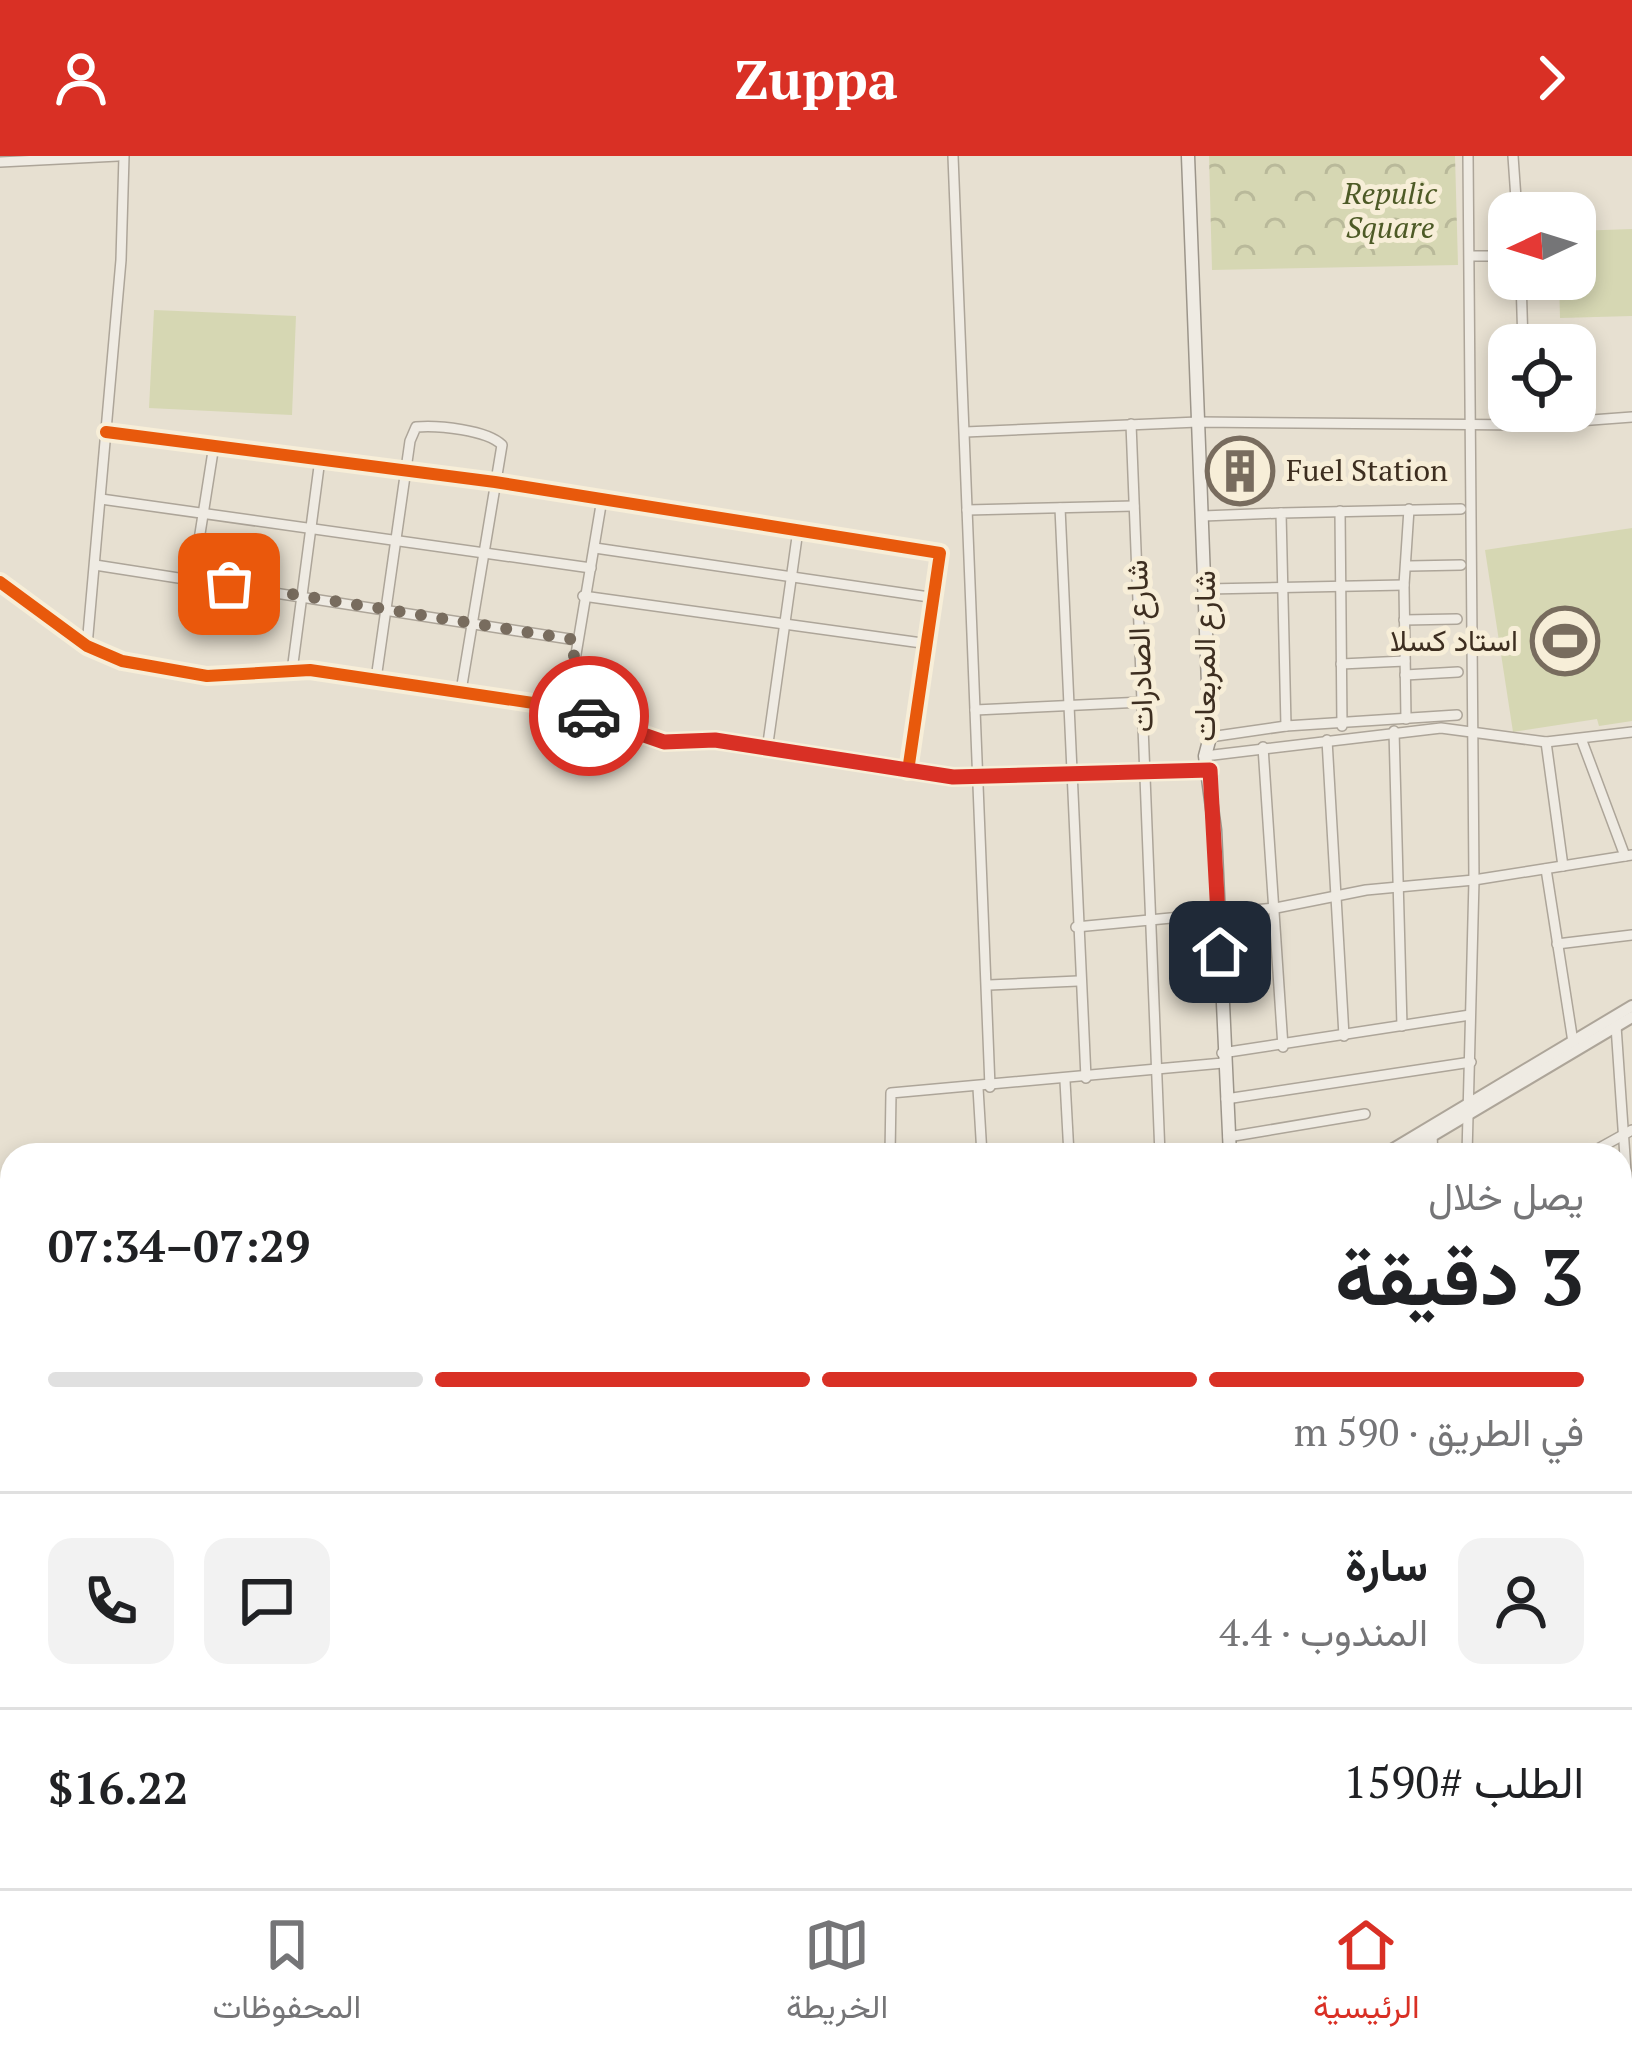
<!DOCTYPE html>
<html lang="ar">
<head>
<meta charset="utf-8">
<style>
	body { margin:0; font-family:"PT Serif",Vazirmatn,serif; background:#f2f2f2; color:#202124; direction:rtl; height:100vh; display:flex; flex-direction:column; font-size:45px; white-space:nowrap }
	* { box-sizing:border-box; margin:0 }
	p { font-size:39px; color:#757577 }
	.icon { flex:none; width:66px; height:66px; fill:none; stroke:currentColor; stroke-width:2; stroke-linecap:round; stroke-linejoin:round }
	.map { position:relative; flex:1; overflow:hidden; direction:ltr }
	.details { position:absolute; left:0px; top:987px; width:1632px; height:747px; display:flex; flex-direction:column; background:#fff; border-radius:36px 36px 0 0; box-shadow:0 6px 18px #0003; direction:rtl }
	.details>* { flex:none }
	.needle { width:78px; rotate:266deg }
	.controls { position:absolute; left:1488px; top:36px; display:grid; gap:24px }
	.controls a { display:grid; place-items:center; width:108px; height:108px; border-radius:24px; background:#fff; box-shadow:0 6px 18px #0003; font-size:60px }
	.pin { position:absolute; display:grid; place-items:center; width:102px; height:102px; color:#fff; margin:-51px; border-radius:24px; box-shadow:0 6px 18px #0006 }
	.courier { position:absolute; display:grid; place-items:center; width:120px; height:120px; margin:-60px; border:9px solid #d93025; border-radius:50%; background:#fff; color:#222; box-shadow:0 3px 15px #0007 }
	.overview em { font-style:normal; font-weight:700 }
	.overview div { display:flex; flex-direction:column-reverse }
	.overview { display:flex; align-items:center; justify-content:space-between; height:204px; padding:0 48px }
	h1 { font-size:78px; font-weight:700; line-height:90px }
	.bar { display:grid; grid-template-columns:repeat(4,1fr); gap:18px 12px; align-content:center; height:144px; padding:0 48px }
	.bar i { height:15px; border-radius:9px; background:#e0e0e0 }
	.bar .on { background:#d93025 }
	.bar p { grid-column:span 4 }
	.line { display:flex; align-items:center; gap:30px; padding:0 48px; border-top:3px solid #e0e0e0 }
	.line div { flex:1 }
	.round { display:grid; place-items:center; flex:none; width:126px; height:126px; border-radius:24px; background:#f2f2f2 }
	header { display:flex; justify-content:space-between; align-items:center; height:156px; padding:0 48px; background:#d93025; color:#fff; font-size:54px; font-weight:700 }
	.menu { display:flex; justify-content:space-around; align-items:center; height:168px; border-top:3px solid #e0e0e0; background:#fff; font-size:33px; color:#757577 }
	.menu a { display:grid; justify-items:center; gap:6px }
	.menu .on { color:#d93025 }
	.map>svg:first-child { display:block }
</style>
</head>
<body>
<header><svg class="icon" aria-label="forward" viewBox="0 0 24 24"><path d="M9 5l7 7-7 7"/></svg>Zuppa<svg class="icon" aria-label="person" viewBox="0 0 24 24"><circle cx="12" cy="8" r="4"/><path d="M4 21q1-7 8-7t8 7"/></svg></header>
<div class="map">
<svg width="1632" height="1732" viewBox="0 0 1632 1732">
	<defs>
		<pattern id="park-crowns" width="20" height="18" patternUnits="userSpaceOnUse" patternTransform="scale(3)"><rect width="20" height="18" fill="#d6d7b3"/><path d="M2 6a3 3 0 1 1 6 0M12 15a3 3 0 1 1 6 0" fill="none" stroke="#b9b99a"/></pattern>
	</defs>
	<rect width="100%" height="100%" fill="#e7e0d1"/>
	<path fill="url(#park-crowns)" d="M1209,0H1455L1458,109L1212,114Z"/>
	<g fill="#d6d7b3">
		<path d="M1632,73V160L1560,162L1559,123H1575V75Z"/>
		<path d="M154,154L296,160L292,259L149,252Z"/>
		<path d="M1632,372V565L1599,570L1597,563L1513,576L1485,394Z"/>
	</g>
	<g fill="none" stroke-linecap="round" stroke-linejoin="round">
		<defs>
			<g id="minor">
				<path d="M953,0L990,931"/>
				<path d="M1513,0L1517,57"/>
				<path d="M0,6L118,0"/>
				<path d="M1470,100H1509"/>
				<path d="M1521,123L1523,189"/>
				<path d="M1131,268L1160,999"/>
				<path d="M106,276L495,326L940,397L908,615"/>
				<path d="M965,276L1198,266L1525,269L1632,261"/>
				<path d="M101,343L591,412"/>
				<path d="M1060,352L1086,922"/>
				<path d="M967,354L1134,350"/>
				<path d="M1340,355L1342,570"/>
				<path d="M1203,360L1281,357"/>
				<path d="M595,392L936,442"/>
				<path d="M95,409L576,484"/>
				<path d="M1409,410L1461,409"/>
				<path d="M193,422L214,289"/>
				<path d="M0,426L87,490L122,505L207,520L310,514L567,552L665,586L715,584L953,621L1210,614"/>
				<path d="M1206,433L1404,429"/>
				<path d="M583,440L929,488"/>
				<path d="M1404,464L1457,463"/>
				<path d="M87,490L121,104L124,0"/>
				<path d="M1341,508L1405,505"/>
				<path d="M292,515L320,303"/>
				<path d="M1405,519L1458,516"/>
				<path d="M376,523L410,285L416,271C438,269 487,274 502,289L461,535"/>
				<path d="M567,552L602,343"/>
				<path d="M975,554L1143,546"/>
				<path d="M1457,559L1286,570L1281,357L1461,353"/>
				<path d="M1406,563L1404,429L1409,353"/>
				<path d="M1394,575L1402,870"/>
				<path d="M1210,581L1286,570"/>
				<path d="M1327,584L1344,880"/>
				<path d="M1582,585L1625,700"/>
				<path d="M1546,586L1563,710"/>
				<path d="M1263,591L1283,891"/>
				<path d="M767,594L798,374"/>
				<path d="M1205,600L1441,572L1546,586L1632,576"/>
				<path d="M1546,713L1573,886"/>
				<path d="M1076,771L1276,752L1366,734L1474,724L1632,699"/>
				<path d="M1557,788L1632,779"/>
				<path d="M989,829L1078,825"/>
				<path d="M1616,870L1632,1103"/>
				<path d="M1222,897L1470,859"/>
				<path d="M1065,925L1069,999"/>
				<path d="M978,932L982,999"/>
				<path d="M1226,943L1471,906"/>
				<path d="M1432,980L1433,999"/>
				<path d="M1228,981L1365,958"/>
				<path d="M890,999L891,937L1223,907"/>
				<path d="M1467,999L1474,724L1468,0"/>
				<path d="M1587,999L1632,974"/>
				<path d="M1620,1131L1632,1127"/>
				<path d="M1620,1170L1632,1165"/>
				<path d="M1620,1239H1632"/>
				<path d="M1631,1290L1632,1315"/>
				<path d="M1620,1377H1632"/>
				<path d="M1620,1420H1632"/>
				<path d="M743,1722L746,1732"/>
				<path d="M755,1722L757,1732"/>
				<path d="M1070,1722L1100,1732"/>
				<path d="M1115,1722L1128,1732"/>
				<path d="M1316,1722L1318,1732"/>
				<path d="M1450,1722L1452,1732"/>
				<path d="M884,1732L940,1722"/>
				<path d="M978,1732L1027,1722"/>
			</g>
			<g id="tertiary">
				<path d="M1383,999L1632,850"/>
				<path d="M1400,999L1632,861"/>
				<path d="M0,1488H12"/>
				<path d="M529,1722L536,1732"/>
				<path d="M559,1732L582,1722"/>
			</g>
			<g id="secondary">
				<path d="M1188,0L1210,581L1205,600L1215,674L1230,999"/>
				<path d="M1620,1509H1632"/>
			</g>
		</defs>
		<use href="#minor" stroke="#ada599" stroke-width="12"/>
		<use href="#tertiary" stroke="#ada599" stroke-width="14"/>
		<use href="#secondary" stroke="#9c958a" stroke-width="15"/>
		<use href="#minor" stroke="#efebe3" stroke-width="9"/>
		<use href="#tertiary" stroke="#efebe3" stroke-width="10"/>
		<use href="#secondary" stroke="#efebe3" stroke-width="12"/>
		<defs>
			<g id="cycleway">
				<path d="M106,276L495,326L940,397L908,615"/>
				<path d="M0,426L87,490L122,505L207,520L310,514L567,552L665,586L715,584L953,621L1210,614"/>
			</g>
		</defs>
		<use href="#cycleway" stroke="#f7eed8" stroke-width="20"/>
		<use href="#cycleway" stroke="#e8590c" stroke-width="12"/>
	</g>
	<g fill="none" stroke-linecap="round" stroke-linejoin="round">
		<path stroke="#786c5e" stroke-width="12" stroke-dasharray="0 21.6" d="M229,428L576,484L567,552L589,560"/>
		<path stroke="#d93025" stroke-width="15" d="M589,560L664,586L715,584L953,621L1210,614L1220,796"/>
	</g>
	<defs>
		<symbol id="building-ring" viewBox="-11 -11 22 22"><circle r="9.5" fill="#f7eed8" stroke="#786c5e" stroke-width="1.5"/><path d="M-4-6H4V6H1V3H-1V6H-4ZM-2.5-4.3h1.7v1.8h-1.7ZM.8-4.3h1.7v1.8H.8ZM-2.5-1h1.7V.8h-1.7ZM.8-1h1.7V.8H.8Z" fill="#786c5e"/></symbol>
		<symbol id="stadium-ring" viewBox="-11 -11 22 22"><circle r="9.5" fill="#f7eed8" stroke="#786c5e" stroke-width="1.5"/><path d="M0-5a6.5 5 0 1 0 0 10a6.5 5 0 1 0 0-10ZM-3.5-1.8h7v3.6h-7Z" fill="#786c5e"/></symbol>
	</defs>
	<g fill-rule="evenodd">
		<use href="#building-ring" x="1202" y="277" width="76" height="76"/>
		<use href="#stadium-ring" x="1527" y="447" width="76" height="76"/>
	</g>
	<g text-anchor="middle" stroke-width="10" stroke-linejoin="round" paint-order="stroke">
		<g font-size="30" font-style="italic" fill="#4d5a26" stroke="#f7eed8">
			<text x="1390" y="48">Repulic<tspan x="1390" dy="34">Square</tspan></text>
		</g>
		<g font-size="30" fill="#3d2e20" stroke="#f7eed8" text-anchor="start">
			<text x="1286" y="325">Fuel Station</text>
			<text x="1518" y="495" text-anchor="end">استاد كسلا</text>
		</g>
		<g font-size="30" fill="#3d2e20" stroke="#f7eed8">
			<text transform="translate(1140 490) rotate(-92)" y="10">شارع الصادرات</text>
			<text transform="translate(1205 500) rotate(-90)" y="10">شارع المربعات</text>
		</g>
	</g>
</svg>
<div class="controls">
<a><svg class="needle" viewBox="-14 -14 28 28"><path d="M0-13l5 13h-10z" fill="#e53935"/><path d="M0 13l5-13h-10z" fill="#757577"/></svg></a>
<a><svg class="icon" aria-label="locate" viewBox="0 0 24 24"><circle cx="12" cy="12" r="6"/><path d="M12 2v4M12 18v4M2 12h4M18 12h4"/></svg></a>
</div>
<div class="pin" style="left:229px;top:428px;background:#ea580c"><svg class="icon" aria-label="bag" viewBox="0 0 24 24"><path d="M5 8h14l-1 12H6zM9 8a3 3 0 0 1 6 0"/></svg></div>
<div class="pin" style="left:1220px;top:796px;background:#1f2937"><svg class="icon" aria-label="home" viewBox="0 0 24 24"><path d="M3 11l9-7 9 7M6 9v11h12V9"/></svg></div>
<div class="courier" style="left:589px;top:560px"><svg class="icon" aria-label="car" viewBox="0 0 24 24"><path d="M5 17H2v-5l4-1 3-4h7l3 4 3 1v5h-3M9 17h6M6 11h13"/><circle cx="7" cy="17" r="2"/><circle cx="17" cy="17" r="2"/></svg></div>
<section class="details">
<div class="overview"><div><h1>3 دقيقة</h1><p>يصل خلال</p></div><em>07:29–07:34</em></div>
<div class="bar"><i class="on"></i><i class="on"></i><i class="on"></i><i></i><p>في الطريق · 590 m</p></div>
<div class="line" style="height:216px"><a class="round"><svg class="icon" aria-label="person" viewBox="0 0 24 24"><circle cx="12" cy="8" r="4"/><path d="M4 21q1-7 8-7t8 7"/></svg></a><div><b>سارة</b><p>المندوب · 4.4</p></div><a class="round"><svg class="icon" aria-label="chat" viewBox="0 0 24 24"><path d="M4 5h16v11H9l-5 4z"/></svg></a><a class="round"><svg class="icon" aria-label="phone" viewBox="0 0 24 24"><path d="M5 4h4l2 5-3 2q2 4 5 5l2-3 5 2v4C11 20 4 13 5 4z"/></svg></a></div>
<div class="line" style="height:156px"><div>الطلب #1590</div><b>$16.22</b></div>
</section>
</div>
<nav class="menu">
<a class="on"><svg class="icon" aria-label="home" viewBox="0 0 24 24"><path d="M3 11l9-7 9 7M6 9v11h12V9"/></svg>الرئيسية</a>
<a><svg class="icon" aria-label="map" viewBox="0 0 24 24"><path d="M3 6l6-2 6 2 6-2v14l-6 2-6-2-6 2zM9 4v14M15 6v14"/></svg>الخريطة</a>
<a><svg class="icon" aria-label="saved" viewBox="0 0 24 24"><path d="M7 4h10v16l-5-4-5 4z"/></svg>المحفوظات</a>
</nav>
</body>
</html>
